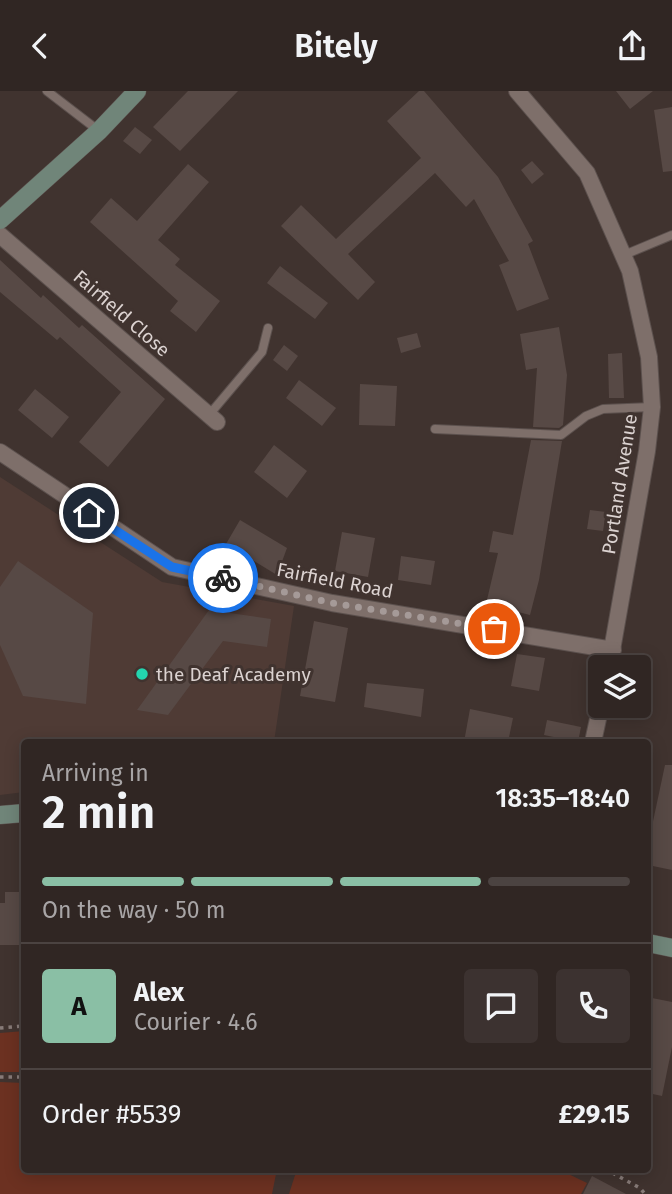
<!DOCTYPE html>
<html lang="en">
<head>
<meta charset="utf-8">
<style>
	body { margin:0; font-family:"Fira Sans",sans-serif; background:#3c3230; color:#f1f3f6; height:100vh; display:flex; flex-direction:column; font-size:26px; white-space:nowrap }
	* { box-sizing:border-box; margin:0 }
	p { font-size:23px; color:#a8a5a6 }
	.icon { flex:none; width:38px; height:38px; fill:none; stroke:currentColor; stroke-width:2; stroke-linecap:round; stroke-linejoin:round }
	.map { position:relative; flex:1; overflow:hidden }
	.sheet { position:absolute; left:21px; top:648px; width:630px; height:434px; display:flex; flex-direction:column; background:#302623; border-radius:7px; box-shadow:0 4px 18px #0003,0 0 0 2px #4b4341 }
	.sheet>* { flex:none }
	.fabs { position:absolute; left:588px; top:564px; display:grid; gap:14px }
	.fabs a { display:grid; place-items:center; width:63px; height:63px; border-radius:7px; background:#302623; box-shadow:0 4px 18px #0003,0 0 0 2px #4b4341; font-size:35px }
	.pin { position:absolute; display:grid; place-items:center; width:60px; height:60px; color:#fff; margin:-30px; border:4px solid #fff; border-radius:50%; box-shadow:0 2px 7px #0007 }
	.courier { position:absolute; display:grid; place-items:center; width:70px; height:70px; margin:-35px; border:5px solid #1a73e8; border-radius:50%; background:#fff; color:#222; box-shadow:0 2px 9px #0007 }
	.head em { font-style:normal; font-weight:600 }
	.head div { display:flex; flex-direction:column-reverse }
	.head { display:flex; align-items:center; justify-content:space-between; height:119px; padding:0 21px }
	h1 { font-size:46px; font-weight:600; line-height:52px }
	.bar { display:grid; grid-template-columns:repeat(4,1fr); gap:10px 7px; align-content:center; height:84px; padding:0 21px }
	.bar i { height:9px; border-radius:5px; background:#4b4341 }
	.bar .active { background:#8abfa5 }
	.bar p { grid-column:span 4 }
	.line { display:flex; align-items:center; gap:18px; padding:0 21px; border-top:2px solid #4b4341 }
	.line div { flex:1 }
	.round { display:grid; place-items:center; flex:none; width:74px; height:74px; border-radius:7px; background:#3c3230 }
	header { display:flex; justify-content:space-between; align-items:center; height:91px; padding:0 21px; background:#302623; font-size:32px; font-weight:600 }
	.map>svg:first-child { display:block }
</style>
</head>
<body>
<header><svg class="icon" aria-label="back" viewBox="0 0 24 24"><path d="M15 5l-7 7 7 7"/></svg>Bitely<svg class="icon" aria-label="share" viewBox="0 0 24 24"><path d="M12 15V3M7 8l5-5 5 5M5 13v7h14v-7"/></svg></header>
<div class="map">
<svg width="672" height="1103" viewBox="0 0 672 1103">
	<rect width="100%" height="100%" fill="#40332f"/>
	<path fill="#4f3b35" d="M0,386L162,491L294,515L274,651H24V701L0,704Z"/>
	<g fill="#6c3121">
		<path d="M24,940V981H0V942Z"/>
		<path d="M0,991L24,992V1078H277L272,1103H0Z"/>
		<path d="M297,1078H558L587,1092L581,1103H289Z"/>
	</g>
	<g fill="#574945">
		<path d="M188,0H238L180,60L153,36Z"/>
		<path d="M419,0H424L498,86L533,150L528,153L549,208L517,220L499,174L509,170L474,108L466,116L435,82L348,163L375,191L358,209L281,135L301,114L336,148L421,67L387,30Z"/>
		<path d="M616,0H653L630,18Z"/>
		<path d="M672,16V80L663,81L654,19Z"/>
		<path d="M135,36L152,49L140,63L123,50Z"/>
		<path d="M532,70L544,83L532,93L521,79Z"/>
		<path d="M188,73L209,91L158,149L180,168L175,174L220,210L196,241L170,220L178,210L90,131L111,107L137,130Z"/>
		<path d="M0,169L41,207L43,204L79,237L82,234L165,308L108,376L79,351L121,301L60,246L57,249L0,201Z"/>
		<path d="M280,175L328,212L315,228L267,192Z"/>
		<path d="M559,236L567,284L563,334L559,337L533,336L537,277L526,279L520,243Z"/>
		<path d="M417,242L421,256L401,262L397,247Z"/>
		<path d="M284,254L298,265L287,280L273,269Z"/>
		<path d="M622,262L624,307H609L608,263Z"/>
		<path d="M299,289L336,317L322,335L286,307Z"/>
		<path d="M360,293L397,295L395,335L359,334Z"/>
		<path d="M35,298L69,326L52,347L18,319Z"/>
		<path d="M531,349L562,350L539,489L530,524L486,513L498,462L489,461L493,440L513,444Z"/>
		<path d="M274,354L307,380L287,407L254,381Z"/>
		<path d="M590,419L606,421L603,440L587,438Z"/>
		<path d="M240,429L287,457L277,484L226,453Z"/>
		<path d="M342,441L375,447L368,486L335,480Z"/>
		<path d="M401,465L435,470L431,494L398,489Z"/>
		<path d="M18,470L93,522L86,613L23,605L0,554V496Z"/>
		<path d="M209,519L271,528L267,556L223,550L168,624L137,619Z"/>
		<path d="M314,530L348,537L335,611L300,605Z"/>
		<path d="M517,563L545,567L539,600L511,595Z"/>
		<path d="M367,592L424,598L421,626L364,616Z"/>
		<path d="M470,618L513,627L508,651H464Z"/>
		<path d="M547,629L581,636L578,651L544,644Z"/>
		<path d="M665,674H672V779L648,774V754Z"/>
		<path d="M5,801H23L24,854H0V812H5Z"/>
		<path d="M652,907L672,911V956L662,1005L648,1002V918Z"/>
		<path d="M592,1085L626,1103H583Z"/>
	</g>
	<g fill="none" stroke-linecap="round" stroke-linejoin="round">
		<defs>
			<g id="lane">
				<path d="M47,0L99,40"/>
				<path d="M624,164L672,144"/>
				<path d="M209,324L262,261L268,237"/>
				<path d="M435,338L561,344L586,325L603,318L652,316"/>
			</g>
			<g id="street">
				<path d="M517,0L587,82L630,180L649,266L652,316L647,360L609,576"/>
				<path d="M0,144L217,331"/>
				<path d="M0,361L172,476L332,512L613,559"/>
				<path d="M593,651L601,614"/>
			</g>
			<g id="secondary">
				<path d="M0,129L99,40L137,0"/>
				<path d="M0,724L24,722"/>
				<path d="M648,852L672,857"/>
			</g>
		</defs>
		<use href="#lane" stroke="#5c514e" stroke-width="10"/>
		<use href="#street" stroke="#5c514e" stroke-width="18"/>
		<use href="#secondary" stroke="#5c514e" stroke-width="19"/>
		<g stroke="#877b78" stroke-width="3.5" stroke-dasharray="3.5 5" stroke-linecap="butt">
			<path d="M0,937L24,935"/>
			<path d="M0,986H24"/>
			<path d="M605,1078L640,1097L645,1103"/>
		</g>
		<use href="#lane" stroke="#7e6f6a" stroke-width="8"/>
		<use href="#street" stroke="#7e6f6a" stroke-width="16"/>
		<use href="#secondary" stroke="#708579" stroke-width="18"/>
	</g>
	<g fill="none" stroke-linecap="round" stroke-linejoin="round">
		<path stroke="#a59a98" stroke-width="7" stroke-dasharray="0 12.6" d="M223,487L332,512L494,538"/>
		<path stroke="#1a73e8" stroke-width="9" d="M89,422L172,476L223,487"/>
	</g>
	<circle fill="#23d5af" stroke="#40332f" stroke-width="2.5" cx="142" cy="583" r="7"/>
	<g text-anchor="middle" stroke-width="6" stroke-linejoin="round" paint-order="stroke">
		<g font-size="19" fill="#dbd2d0" stroke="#40332f">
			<text transform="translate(122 222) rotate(41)" y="7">Fairfield Close</text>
			<text transform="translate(619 393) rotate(-81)" y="7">Portland Avenue</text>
			<text transform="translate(335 489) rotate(11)" y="7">Fairfield Road</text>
		</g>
		<g font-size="19" fill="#dbd2d0" stroke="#40332f" text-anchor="start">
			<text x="156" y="590">the Deaf Academy</text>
		</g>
	</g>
</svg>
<div class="fabs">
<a><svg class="icon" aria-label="layers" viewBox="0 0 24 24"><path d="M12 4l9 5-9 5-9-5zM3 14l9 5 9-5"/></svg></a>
</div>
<div class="pin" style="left:494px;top:538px;background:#ea580c"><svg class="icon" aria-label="bag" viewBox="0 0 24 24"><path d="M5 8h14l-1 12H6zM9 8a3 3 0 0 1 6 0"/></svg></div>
<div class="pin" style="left:89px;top:422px;background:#1f2937"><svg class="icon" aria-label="home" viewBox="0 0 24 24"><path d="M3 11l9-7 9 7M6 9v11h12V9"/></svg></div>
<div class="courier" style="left:223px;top:487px"><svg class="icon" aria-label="bike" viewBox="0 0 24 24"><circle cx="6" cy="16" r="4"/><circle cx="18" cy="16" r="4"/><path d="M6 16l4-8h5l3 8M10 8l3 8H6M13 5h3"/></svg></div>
<section class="sheet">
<div class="head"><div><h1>2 min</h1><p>Arriving in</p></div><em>18:35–18:40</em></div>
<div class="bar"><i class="active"></i><i class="active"></i><i class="active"></i><i></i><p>On the way · 50 m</p></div>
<div class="line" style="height:126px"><b class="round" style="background:#8abfa5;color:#111">A</b><div><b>Alex</b><p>Courier · 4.6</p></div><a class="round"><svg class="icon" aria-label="chat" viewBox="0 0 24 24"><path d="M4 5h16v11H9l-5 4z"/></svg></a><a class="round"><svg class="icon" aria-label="phone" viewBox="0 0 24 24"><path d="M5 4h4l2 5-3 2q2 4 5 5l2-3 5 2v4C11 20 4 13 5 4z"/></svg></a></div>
<div class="line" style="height:91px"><div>Order #5539</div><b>£29.15</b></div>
</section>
</div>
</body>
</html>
